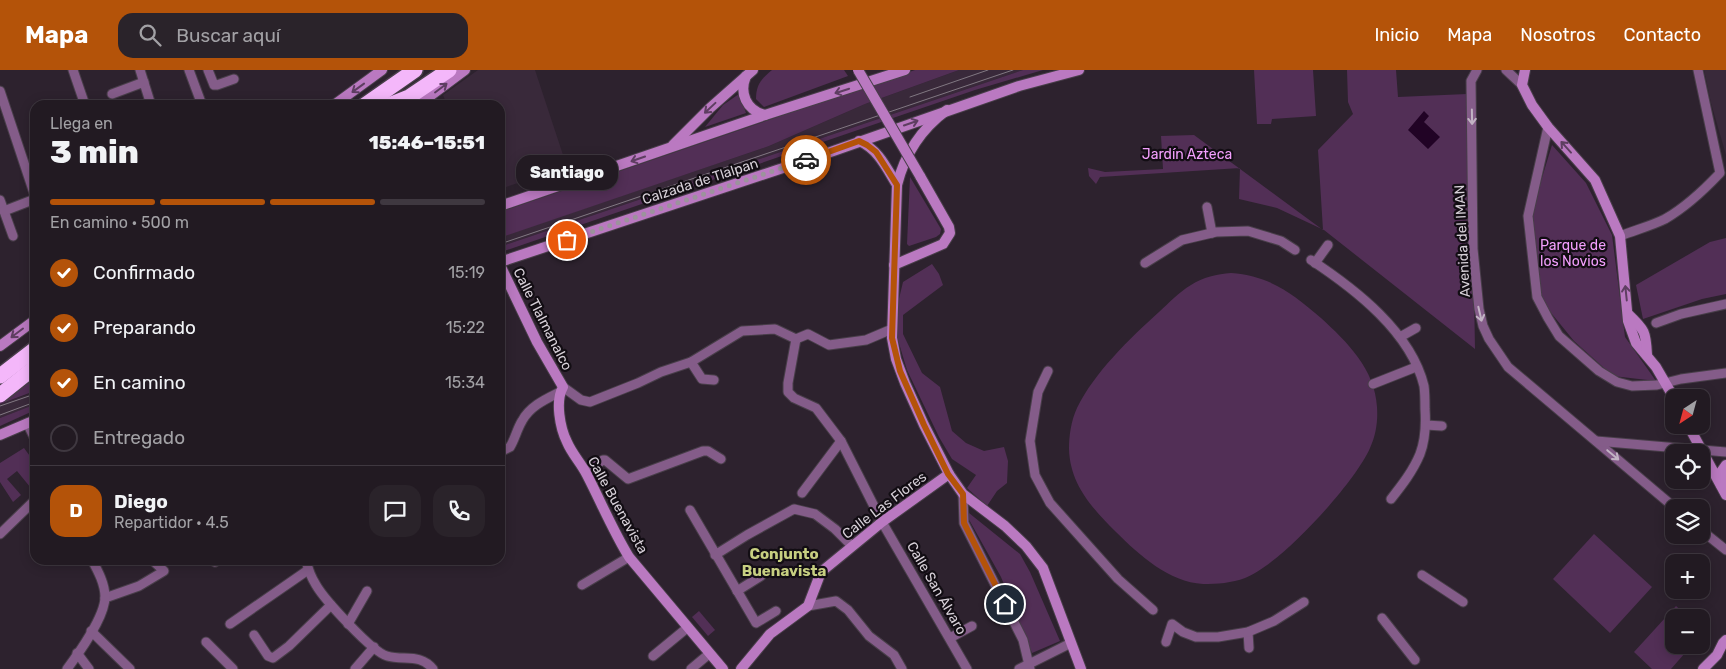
<!DOCTYPE html>
<html lang="es">
<head>
<meta charset="utf-8">
<style>
	body { margin:0; font-family:Rubik,sans-serif; background:#2a232a; color:#f1f3f6; height:100vh; display:flex; flex-direction:column; font-size:19px; white-space:nowrap }
	* { box-sizing:border-box; margin:0 }
	p { font-size:16px; color:#a2a1a5 }
	.icon { flex:none; width:28px; height:28px; fill:none; stroke:currentColor; stroke-width:2; stroke-linecap:round; stroke-linejoin:round }
	.map { position:relative; flex:1; overflow:hidden }
	.details { position:absolute; left:30px; top:30px; width:475px; height:465px; display:flex; flex-direction:column; background:#221a22; border-radius:15px; box-shadow:0 2px 12px #0003,0 0 0 1px #3f3840 }
	.details>* { flex:none }
	.needle { width:32px; rotate:216deg }
	.buttons { position:absolute; left:1665px; top:319px; display:grid; gap:10px }
	.buttons a { display:grid; place-items:center; width:45px; height:45px; border-radius:10px; background:#221a22; box-shadow:0 2px 12px #0003,0 0 0 1px #3f3840; font-size:25px }
	.pin { position:absolute; display:grid; place-items:center; width:42px; height:42px; color:#fff; margin:-21px; border:2px solid #fff; border-radius:50%; box-shadow:0 1px 5px #0007 }
	.courier { position:absolute; display:grid; place-items:center; width:50px; height:50px; margin:-25px; border:4px solid #b45309; border-radius:50%; background:#fff; color:#222; box-shadow:0 1px 6px #0007 }
	.bubble { position:absolute; height:35px; border-radius:15px; background:#221a22; box-shadow:0 2px 12px #0003,0 0 0 1px #3f3840; font-size:16px; font-weight:800; line-height:35px; text-align:center }
	.headline em { font-style:normal; font-weight:800 }
	.headline div { display:flex; flex-direction:column-reverse }
	.headline { display:flex; align-items:center; justify-content:space-between; height:85px; padding:0 20px }
	h1 { font-size:32px; font-weight:800; line-height:38px }
	.bar { display:grid; grid-template-columns:repeat(4,1fr); gap:8px 5px; align-content:center; height:60px; padding:0 20px }
	.bar i { height:6px; border-radius:4px; background:#3f3840 }
	.bar .active { background:#b45309 }
	.bar p { grid-column:span 4 }
	.line { display:flex; align-items:center; gap:12px; padding:0 20px; border-top:1px solid #3f3840 }
	.line div { flex:1 }
	.round { display:grid; place-items:center; flex:none; width:52px; height:52px; border-radius:15px; background:#2a232a }
	ol { padding:0 20px; list-style:none }
	li { display:flex; align-items:center; gap:15px; height:55px }
	li p { margin-inline-start:auto }
	li .icon { padding:5px; border-radius:50%; background:#b45309; color:#fff; stroke-width:4 }
	li:last-child { color:#a2a1a5 }
	li i { width:28px; height:28px; border:2px solid #3f3840; border-radius:50% }
	header { display:flex; align-items:center; gap:30px; box-sizing:border-box; height:70px; padding:0 25px; background:#b45309; color:#fff }
	header strong { font-size:24px }
	nav { display:flex; gap:28px; margin-inline-start:auto; font-size:18px }
	.search { width:350px; height:45px; background:#2a232a; display:flex; align-items:center; gap:12px; box-sizing:border-box; padding:0 18px; border-radius:15px; color:#a2a1a5; font-size:19px }
	.map>svg:first-child { display:block }
</style>
</head>
<body>
<header>
<strong>Mapa</strong>
<div class="search"><svg class="icon" aria-label="search" viewBox="0 0 24 24"><circle cx="10" cy="10" r="6"/><path d="M15 15l6 6"/></svg>Buscar aquí</div>
<nav><a>Inicio</a><a>Mapa</a><a>Nosotros</a><a>Contacto</a></nav>
</header>
<div class="map">
<svg width="1726" height="599" viewBox="0 0 1726 599">
	<rect width="100%" height="100%" fill="#2d222e"/>
	<g fill="#39293a">
		<path d="M478,0H535L567,97L500,119V35H447L443,25Z"/>
		<path d="M959,0H1023L502,176L500,167L769,76L865,34Z"/>
		<path d="M1704,0H1726V85L1711,33Z"/>
		<path d="M35,322V335L0,348V334Z"/>
	</g>
	<g fill="#522f56">
		<path d="M772,0H844L848,6L764,37L756,29C756,15 761,9 772,0Z"/>
		<path d="M915,0H959L865,34L769,76L505,166L503,160L500,161V142Z"/>
		<path d="M1023,0H1043L975,20L504,181L502,176Z"/>
		<path d="M1254,0H1313L1316,46L1272,49L1271,54H1257Z"/>
		<path d="M1347,0H1396L1398,27L1467,24L1470,46L1466,177L1474,225L1475,279L1324,160L1277,138L1239,129L1240,98L1100,107L1096,114L1089,106L1088,98L1105,102L1163,99L1161,66L1194,65L1323,160L1318,80L1353,44L1348,32Z"/>
		<path d="M739,24L746,43L705,57L723,35Z"/>
		<path d="M1552,75L1586,113L1612,165L1625,267L1656,311L1613,306L1574,271L1543,233L1532,187L1533,137Z"/>
		<path d="M910,107L941,159L940,164L936,167L909,176L907,174Z"/>
		<path d="M1726,168V224L1702,229L1643,249L1636,215L1710,172Z"/>
		<path d="M932,194L939,204L943,215L903,245V264L922,303L940,317L952,361L966,373L984,381L1004,377L1008,391L1007,413L997,421L987,436L967,418L976,405L952,389L939,367L907,300L898,270V233L903,212Z"/>
		<path d="M1231,203C1270,206 1292,223 1321,248C1347,272 1375,299 1377,337C1378,351 1376,365 1370,378C1355,413 1280,495 1245,508C1232,513 1217,514 1203,514C1169,512 1139,485 1116,462C1093,439 1070,415 1069,379C1069,366 1071,351 1077,338C1094,303 1130,268 1159,242C1169,233 1179,222 1191,215C1203,207 1217,204 1231,203Z"/>
		<path d="M0,300L26,306L32,322L0,334Z"/>
		<path d="M31,336L33,341L0,356V348Z"/>
		<path d="M24,378L35,393V423L17,401L7,409L21,425L13,432L0,412V393Z"/>
		<path d="M969,443L1020,484L1030,502L1060,571L1032,583L1001,507L967,446Z"/>
		<path d="M1594,464L1652,517L1610,563L1553,509Z"/>
		<path d="M1676,536L1688,547L1674,548V575H1692L1671,599H1652L1634,582Z"/>
		<path d="M699,541L715,560L708,566L692,547Z"/>
	</g>
	<path fill="#210325" d="M1424,41L1429,46L1424,52L1440,67L1428,79L1408,60Z"/>
	<g fill="none" stroke-linecap="round" stroke-linejoin="round">
		<defs>
			<g id="street">
				<path d="M73,0L85,35"/>
				<path d="M140,0L151,35"/>
				<path d="M189,0L202,35"/>
				<path d="M208,0L214,15H217L234,9"/>
				<path d="M1477,0L1471,11L1473,179L1479,239L1483,256L1489,269L1508,297L1675,438"/>
				<path d="M1506,0L1522,15"/>
				<path d="M0,21L35,126"/>
				<path d="M112,24L144,12"/>
				<path d="M1548,57L1528,146L1537,227L1548,248L1559,266L1599,301L1617,312L1632,316L1657,315L1681,309L1726,303"/>
				<path d="M0,130L13,166"/>
				<path d="M1207,137L1212,163"/>
				<path d="M4,141L35,129"/>
				<path d="M1620,166C1635,160 1651,156 1665,149C1686,137 1703,121 1720,103L1698,0"/>
				<path d="M1311,190C1355,219 1411,262 1424,316C1425,323 1425,332 1425,339C1426,354 1425,371 1420,384C1413,401 1402,415 1391,429"/>
				<path d="M1145,193L1182,170L1216,162L1248,161L1281,171L1295,180"/>
				<path d="M1315,193L1328,175"/>
				<path d="M1656,253L1681,244L1726,234"/>
				<path d="M1400,267L1416,258"/>
				<path d="M796,269L788,313V322L794,328L816,338L841,371L882,452L967,599"/>
				<path d="M691,292L702,309L714,310"/>
				<path d="M1048,301L1038,322L1030,371L1035,405L1050,433L1118,509L1153,540"/>
				<path d="M1373,314L1416,297"/>
				<path d="M563,317L581,330L590,332L638,313L661,302L691,292L742,261L775,259L796,269L808,264L829,275L866,270L892,259"/>
				<path d="M27,353L35,369"/>
				<path d="M1426,355L1442,356"/>
				<path d="M1596,371L1726,382"/>
				<path d="M500,382L510,377C515,369 517,359 522,351C530,336 546,329 560,322"/>
				<path d="M586,402L603,390H605L628,409L703,381H708L721,389"/>
				<path d="M802,423L841,371"/>
				<path d="M963,424L964,453L1023,570L1030,599"/>
				<path d="M690,440L756,553L776,541"/>
				<path d="M1701,460L1726,480"/>
				<path d="M0,464L35,430"/>
				<path d="M715,485L747,465L794,439L815,444L835,459L852,476"/>
				<path d="M214,490L215,492"/>
				<path d="M306,490C308,499 311,507 316,515C324,529 372,582 387,586C404,591 420,583 433,599"/>
				<path d="M1422,505L1463,532"/>
				<path d="M582,515L629,487"/>
				<path d="M737,521L761,506"/>
				<path d="M105,528L139,516L164,501L152,490"/>
				<path d="M808,536L836,531L848,540L869,566L894,585L902,599"/>
				<path d="M1382,548L1415,590"/>
				<path d="M230,554L308,500"/>
				<path d="M348,554L367,521"/>
				<path d="M91,561L130,599"/>
				<path d="M1248,562L1249,578"/>
				<path d="M254,565L268,586L273,588L289,576L331,535"/>
				<path d="M950,568L972,556"/>
				<path d="M206,572L233,599"/>
				<path d="M1166,572L1172,554L1183,562L1196,567H1218L1248,562L1274,551L1304,532"/>
				<path d="M77,583L89,599"/>
				<path d="M653,586L687,558"/>
				<path d="M67,599C79,583 105,546 105,527C105,514 98,501 92,490"/>
				<path d="M355,599L374,577"/>
				<path d="M691,599L709,584"/>
				<path d="M1019,599L1071,573"/>
			</g>
			<g id="secondary">
				<path d="M1525,0L1522,15L1532,35L1548,57L1595,110L1620,166L1628,251L1636,273L1656,297L1674,328"/>
				<path d="M746,6C739,23 746,40 765,45"/>
				<path d="M334,35L382,0"/>
				<path d="M418,35L465,0"/>
				<path d="M947,40C921,59 905,83 897,115L892,268L896,289L905,313L924,355L949,404L963,424L1005,456L1026,476L1043,498L1081,599"/>
				<path d="M859,71C878,79 886,97 897,115"/>
				<path d="M673,75L710,38L753,0"/>
				<path d="M500,136L765,45L905,0"/>
				<path d="M500,192L819,86L1019,16L1079,0"/>
				<path d="M500,195L537,272L563,317C555,331 560,358 567,372C572,384 581,393 587,405C601,432 613,461 629,487L723,599"/>
				<path d="M894,195L943,174L950,163L949,157L920,106"/>
				<path d="M1628,244C1645,260 1646,262 1647,285"/>
				<path d="M0,276L35,250"/>
				<path d="M1688,355L1726,425"/>
				<path d="M0,365L35,350"/>
				<path d="M1721,415V402L1726,395"/>
				<path d="M741,599L770,564L808,536L821,502L882,452L949,404"/>
				<path d="M1703,599L1717,585L1723,573L1726,570"/>
			</g>
			<g id="highway">
				<path d="M365,35L415,0"/>
				<path d="M389,35L409,27L449,0"/>
			</g>
		</defs>
		<use href="#street" stroke="#483e49" stroke-width="11"/>
		<use href="#secondary" stroke="#483e49" stroke-width="12"/>
		<use href="#highway" stroke="#483e49" stroke-width="18"/>
		<use href="#street" stroke="#845c89" stroke-width="9"/>
		<use href="#secondary" stroke="#ba79c1" stroke-width="10"/>
		<use href="#highway" stroke="#f4b7fa" stroke-width="15"/>
		<g stroke="#817882" stroke-width="1">
			<path d="M910,27L988,0"/>
			<path d="M500,174L1013,0"/>
			<path d="M0,336L35,324"/>
			<path d="M0,345L35,332"/>
		</g>
		<defs>
			<path id="secondary-bridge" d="M858,0L920,106"/>
			<g id="highway-bridge">
				<path d="M0,306L35,279"/>
				<path d="M0,325L35,297"/>
			</g>
		</defs>
		<use href="#secondary-bridge" stroke="#483e49" stroke-width="12" stroke-linecap="butt"/>
		<use href="#highway-bridge" stroke="#483e49" stroke-width="18" stroke-linecap="butt"/>
		<use href="#secondary-bridge" stroke="#ba79c1" stroke-width="10"/>
		<use href="#highway-bridge" stroke="#f4b7fa" stroke-width="15"/>
	</g>
	<defs><path id="oneway-shaft" d="M-6 0H5M1.5-3L5.5 0L1.5 3" fill="none" stroke-width="1.6" stroke-linecap="round" stroke-linejoin="round" transform="scale(1.25)"/></defs>
	<g stroke="#5e3e61">
		<use href="#oneway-shaft" transform="translate(358 18) rotate(144)"/>
		<use href="#oneway-shaft" transform="translate(441 18) rotate(-37)"/>
		<use href="#oneway-shaft" transform="translate(842 21) rotate(162)"/>
		<use href="#oneway-shaft" transform="translate(710 38) rotate(137)"/>
		<use href="#oneway-shaft" transform="translate(911 53) rotate(-19)"/>
		<use href="#oneway-shaft" transform="translate(1566 77) rotate(-132)"/>
		<use href="#oneway-shaft" transform="translate(638 89) rotate(161)"/>
		<use href="#oneway-shaft" transform="translate(1626 223) rotate(-96)"/>
		<use href="#oneway-shaft" transform="translate(17 263) rotate(143)"/>
	</g>
	<g stroke="#c2b3c4">
		<use href="#oneway-shaft" transform="translate(1472 47) rotate(89)"/>
		<use href="#oneway-shaft" transform="translate(1480 244) rotate(77)"/>
		<use href="#oneway-shaft" transform="translate(1613 385) rotate(40)"/>
	</g>
	<g fill="none" stroke-linecap="round" stroke-linejoin="round">
		<path stroke="#9c939c" stroke-width="5" stroke-dasharray="0 9" d="M567,170L806,90"/>
		<path stroke="#b45309" stroke-width="6" d="M806,90L859,71L867,75L876,82L897,115L892,268L900,301L924,355L948,404L963,424L964,453L1005,534"/>
	</g>
	<g text-anchor="middle" stroke-width="4.5" stroke-linejoin="round" paint-order="stroke">
		<g font-size="14" fill="#f39ffd" stroke="#120d13">
			<text x="1187" y="89">Jardín Azteca</text>
			<text x="1573" y="180">Parque de<tspan x="1573" dy="16">los Novios</tspan></text>
		</g>
		<g font-size="14" fill="#d7d0d8" stroke="#120d13">
			<text transform="translate(700 111) rotate(-18)" y="5">Calzada de Tlalpan</text>
			<text transform="translate(1462 171) rotate(-93)" y="5">Avenida del IMAN</text>
			<text transform="translate(543 249) rotate(63)" y="5">Calle Tlalmanalco</text>
			<text transform="translate(618 435) rotate(61)" y="5">Calle Buenavista</text>
			<text transform="translate(884 435) rotate(-37)" y="5">Calle Las Flores</text>
			<text transform="translate(937 518) rotate(60)" y="5">Calle San Álvaro</text>
		</g>
		<g font-size="15" font-weight="bold" fill="#c7cf81" stroke="#120d13">
			<text x="784" y="489">Conjunto<tspan x="784" dy="17">Buenavista</tspan></text>
		</g>
	</g>
</svg>
<div class="buttons">
<a><svg class="needle" viewBox="-14 -14 28 28"><path d="M0-13l5 13h-10z" fill="#e53935"/><path d="M0 13l5-13h-10z" fill="#a2a1a5"/></svg></a>
<a><svg class="icon" aria-label="locate" viewBox="0 0 24 24"><circle cx="12" cy="12" r="6"/><path d="M12 2v4M12 18v4M2 12h4M18 12h4"/></svg></a>
<a><svg class="icon" aria-label="layers" viewBox="0 0 24 24"><path d="M12 4l9 5-9 5-9-5zM3 14l9 5 9-5"/></svg></a>
<a>+</a>
<a>−</a>
</div>
<div class="pin" style="left:567px;top:170px;background:#ea580c"><svg class="icon" aria-label="bag" viewBox="0 0 24 24"><path d="M5 8h14l-1 12H6zM9 8a3 3 0 0 1 6 0"/></svg></div>
<div class="pin" style="left:1005px;top:534px;background:#1f2937"><svg class="icon" aria-label="home" viewBox="0 0 24 24"><path d="M3 11l9-7 9 7M6 9v11h12V9"/></svg></div>
<div class="courier" style="left:806px;top:90px"><svg class="icon" aria-label="car" viewBox="0 0 24 24"><path d="M5 17H2v-5l4-1 3-4h7l3 4 3 1v5h-3M9 17h6M6 11h13"/><circle cx="7" cy="17" r="2"/><circle cx="17" cy="17" r="2"/></svg></div>
<div class="bubble" style="left:516px;top:85px;width:102px">Santiago</div>
<section class="details">
<div class="headline"><div><h1>3 min</h1><p>Llega en</p></div><em>15:46–15:51</em></div>
<div class="bar"><i class="active"></i><i class="active"></i><i class="active"></i><i></i><p>En camino · 500 m</p></div>
<ol>
<li><svg class="icon" aria-label="check" viewBox="0 0 24 24"><path d="M5 12l5 5 9-10"/></svg>Confirmado<p>15:19</p></li>
<li><svg class="icon" aria-label="check" viewBox="0 0 24 24"><path d="M5 12l5 5 9-10"/></svg>Preparando<p>15:22</p></li>
<li><svg class="icon" aria-label="check" viewBox="0 0 24 24"><path d="M5 12l5 5 9-10"/></svg>En camino<p>15:34</p></li>
<li><i></i>Entregado</li>
</ol>
<div class="line" style="height:90px"><b class="round" style="background:#b45309;color:#fff">D</b><div><b>Diego</b><p>Repartidor · 4.5</p></div><a class="round"><svg class="icon" aria-label="chat" viewBox="0 0 24 24"><path d="M4 5h16v11H9l-5 4z"/></svg></a><a class="round"><svg class="icon" aria-label="phone" viewBox="0 0 24 24"><path d="M5 4h4l2 5-3 2q2 4 5 5l2-3 5 2v4C11 20 4 13 5 4z"/></svg></a></div>
</section>
</div>
</body>
</html>
